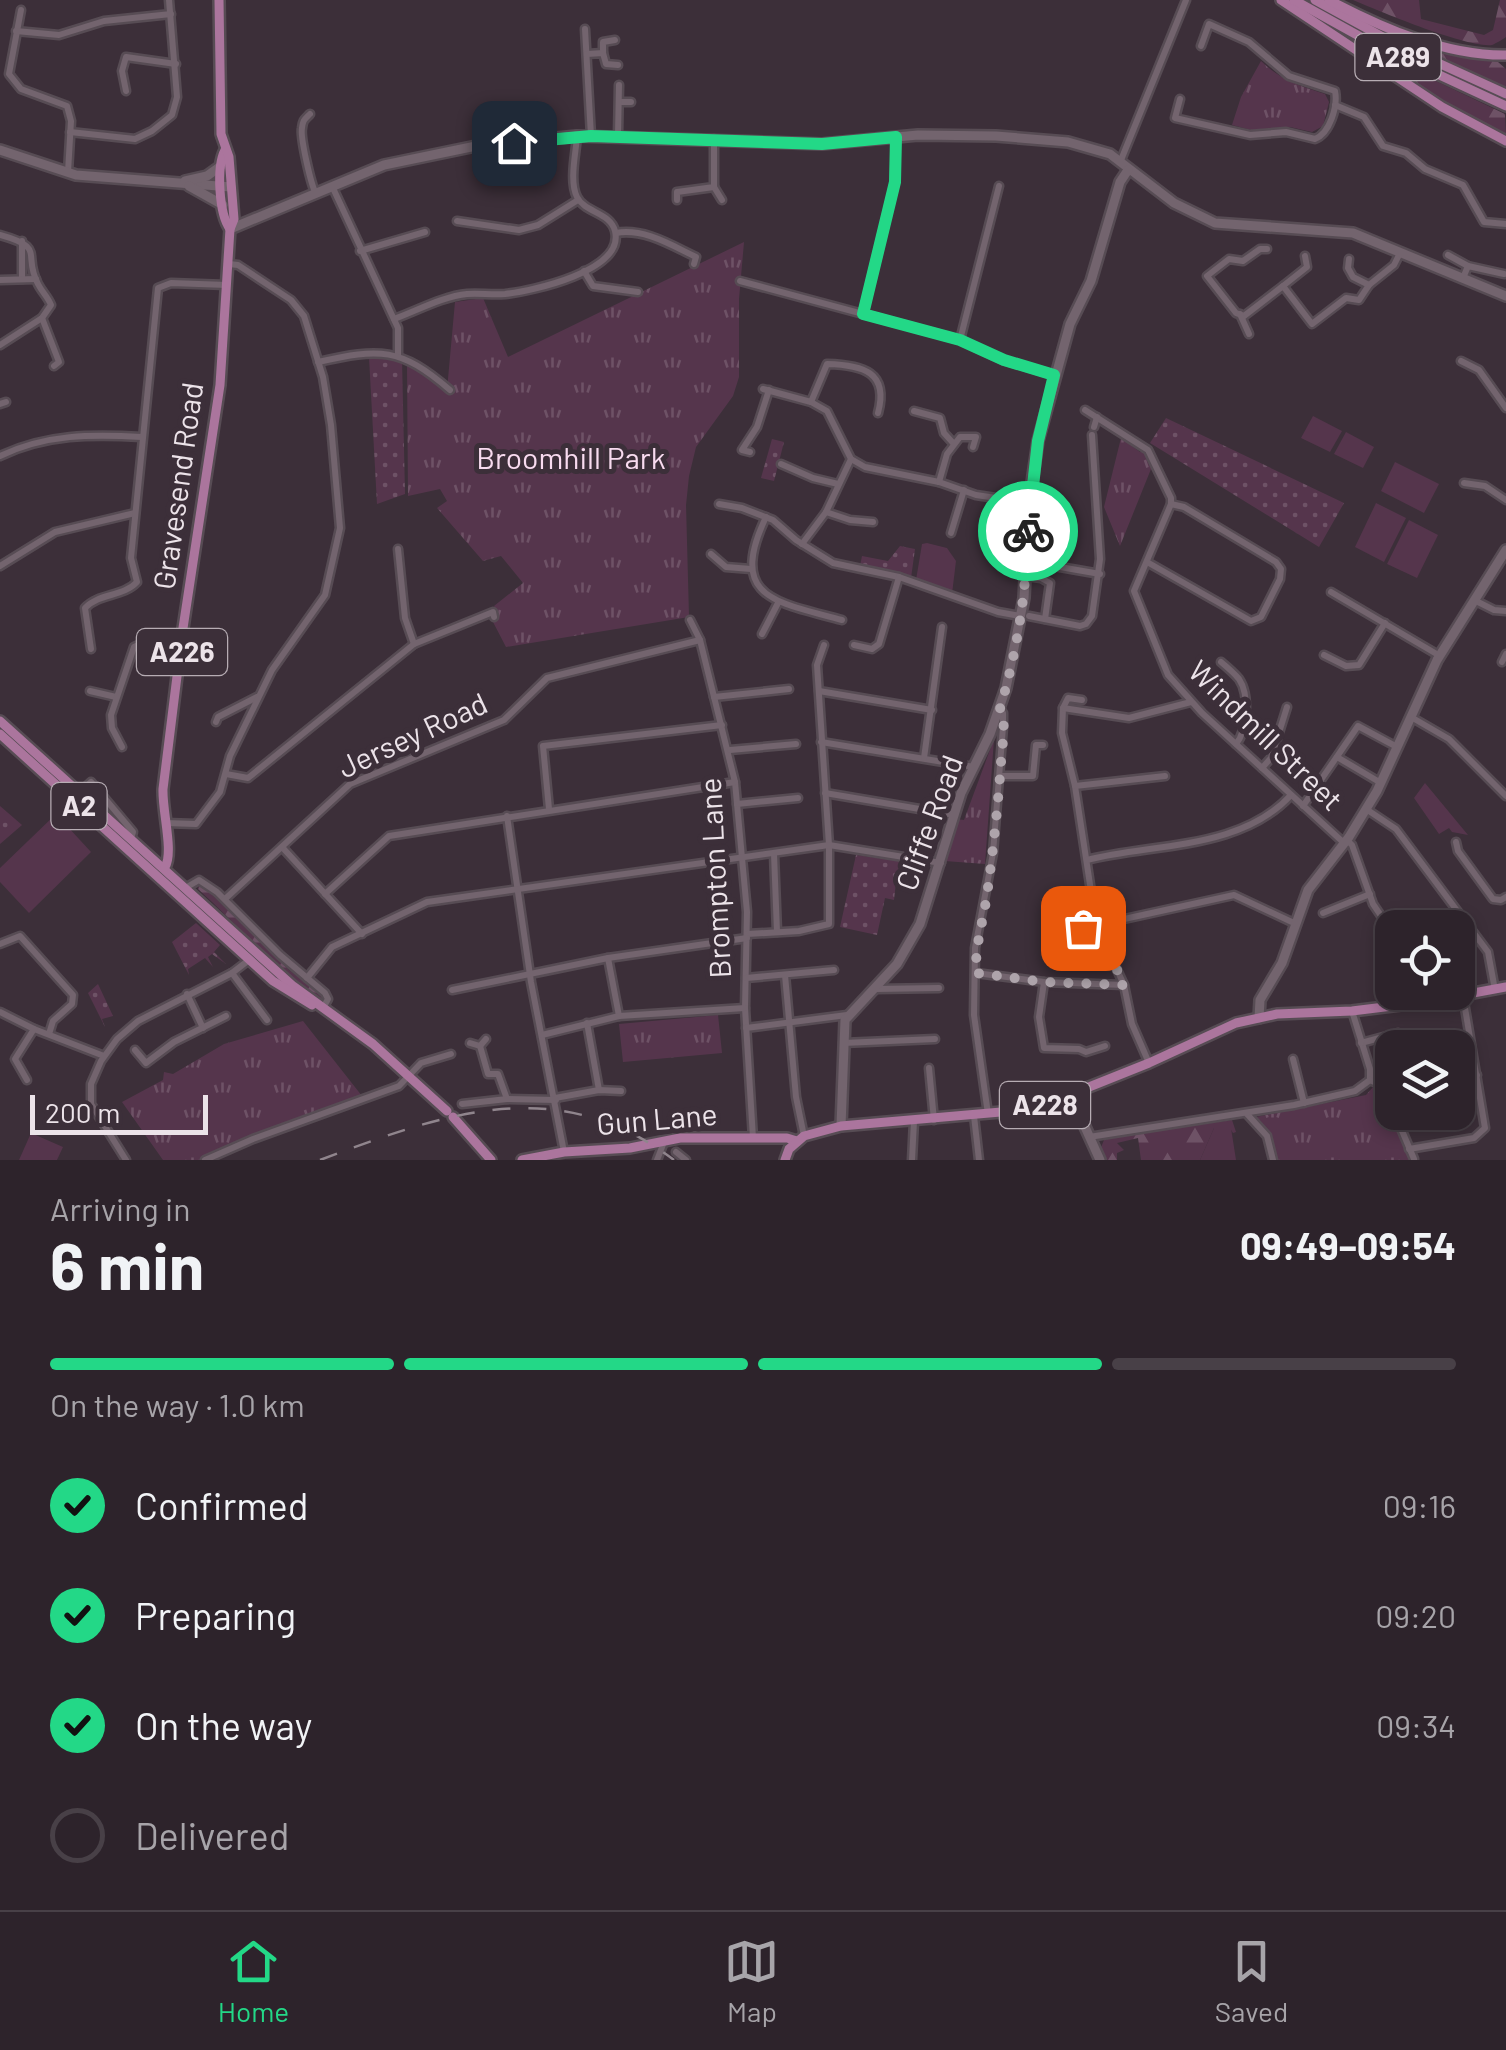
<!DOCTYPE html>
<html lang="en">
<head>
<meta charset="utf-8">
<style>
	body { margin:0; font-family:Barlow,sans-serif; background:#392f37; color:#f1f3f6; height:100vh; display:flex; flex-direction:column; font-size:38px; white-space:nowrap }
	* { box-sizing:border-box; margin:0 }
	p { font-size:32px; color:#a7a4a9 }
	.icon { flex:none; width:55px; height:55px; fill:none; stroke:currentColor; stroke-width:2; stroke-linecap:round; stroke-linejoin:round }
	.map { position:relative; height:1160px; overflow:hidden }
	.details { display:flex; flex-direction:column; background:#2d232b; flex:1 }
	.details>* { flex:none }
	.buttons { position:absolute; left:1375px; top:910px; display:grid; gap:20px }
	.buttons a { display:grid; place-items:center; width:100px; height:100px; border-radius:20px; background:#2d232b; box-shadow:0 5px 15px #0003,0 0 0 2px #484047; font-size:50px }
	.scale { position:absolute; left:30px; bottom:25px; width:178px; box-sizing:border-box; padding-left:10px; border:5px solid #ece3e9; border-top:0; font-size:28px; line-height:35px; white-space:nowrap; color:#ece3e9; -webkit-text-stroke:8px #3c2f39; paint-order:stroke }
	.pin { position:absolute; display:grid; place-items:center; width:85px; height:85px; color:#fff; margin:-42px; border-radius:20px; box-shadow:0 5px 15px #0006 }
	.courier { position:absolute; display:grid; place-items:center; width:100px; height:100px; margin:-50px; border:8px solid #23d887; border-radius:50%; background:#fff; color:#222; box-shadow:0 2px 12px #0007 }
	.summary em { font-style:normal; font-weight:700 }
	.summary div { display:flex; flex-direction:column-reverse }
	.summary { display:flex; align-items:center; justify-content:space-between; height:170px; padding:0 50px }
	h1 { font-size:65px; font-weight:700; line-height:75px }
	.bar { display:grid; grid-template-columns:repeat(4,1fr); gap:15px 10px; align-content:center; height:120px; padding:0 50px }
	.bar i { height:12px; border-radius:8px; background:#484047 }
	.bar .current { background:#23d887 }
	.bar p { grid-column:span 4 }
	ol { padding:0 50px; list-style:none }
	li { display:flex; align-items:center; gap:30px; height:110px }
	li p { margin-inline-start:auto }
	li .icon { padding:10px; border-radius:50%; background:#23d887; color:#111; stroke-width:4 }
	li:last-child { color:#a7a4a9 }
	li i { width:55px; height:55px; border:5px solid #484047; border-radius:50% }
	.dock { display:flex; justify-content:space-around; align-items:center; height:140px; border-top:2px solid #484047; background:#2d232b; font-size:28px; color:#a7a4a9 }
	.dock a { display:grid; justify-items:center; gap:5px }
	.dock .current { color:#23d887 }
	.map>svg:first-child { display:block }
</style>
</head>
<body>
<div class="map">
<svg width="1506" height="1160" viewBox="0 0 1506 1160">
	<defs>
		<pattern id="forest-firs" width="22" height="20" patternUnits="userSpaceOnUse" patternTransform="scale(2.5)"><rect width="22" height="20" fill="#55354c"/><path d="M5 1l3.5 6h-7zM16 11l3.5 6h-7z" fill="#6e5266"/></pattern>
		<pattern id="park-tufts" width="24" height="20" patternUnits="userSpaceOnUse" patternTransform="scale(2.5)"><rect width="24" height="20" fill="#55354c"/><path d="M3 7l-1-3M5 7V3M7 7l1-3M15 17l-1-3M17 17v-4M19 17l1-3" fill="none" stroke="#6e5266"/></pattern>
		<pattern id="garden-dots" width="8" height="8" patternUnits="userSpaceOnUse" patternTransform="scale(2.5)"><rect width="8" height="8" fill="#55354c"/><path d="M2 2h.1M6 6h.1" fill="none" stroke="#6e5266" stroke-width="1.8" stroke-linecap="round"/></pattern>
	</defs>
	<rect width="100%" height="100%" fill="#3c2f39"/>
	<g fill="#55354c">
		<path d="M1313,416L1342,431L1330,452L1301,438Z"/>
		<path d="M1346,432L1374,447L1363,468L1334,454Z"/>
		<path d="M1395,462L1439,484L1424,513L1381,491Z"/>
		<path d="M1376,503L1406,518L1384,562L1355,547Z"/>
		<path d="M1409,520L1438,535L1417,578L1387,564Z"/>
		<path d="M927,543L947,548L956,561L952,594L916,580L922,544Z"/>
		<path d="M1425,783L1468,835L1452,832L1449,828L1439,834L1414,798Z"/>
		<path d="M56,814L91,852L29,913L0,882V868Z"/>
		<path d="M1214,1128H1231L1236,1160H1200Z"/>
		<path d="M31,1133L63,1147L57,1160H19Z"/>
	</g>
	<g fill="url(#forest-firs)">
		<path d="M1353,0H1419L1421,19L1484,35L1493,30L1500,0H1506V37C1503,39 1495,44 1492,45C1467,48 1379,11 1353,0Z"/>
		<path d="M1380,28L1463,56L1498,62L1506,69V91L1379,30Z"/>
		<path d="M1373,51L1505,114L1506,135L1500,138L1398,75L1371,54Z"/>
		<path d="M199,882L289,970L323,996V1001C276,969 240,927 198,889Z"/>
		<path d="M1232,1120L1236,1132L1233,1133L1230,1128H1214L1200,1160H1141L1138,1138L1117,1143L1124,1150L1117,1153V1160H1105L1100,1150L1104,1140L1115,1137Z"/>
	</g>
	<g fill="url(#park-tufts)">
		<path d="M1261,61C1279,79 1300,86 1325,94L1329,102L1323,126L1312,132L1290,127L1255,131L1232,125L1241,97Z"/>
		<path d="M744,242L739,299V377L733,396L696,447L689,476L686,505L689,617L506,647L492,620L499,615L494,606L523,583L501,556L483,561L437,508L447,501L440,489L408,496L407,362L447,390L455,302L483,298L508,357Z"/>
		<path d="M1121,438L1140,452H1146L1153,464L1120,546L1104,507Z"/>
		<path d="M994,739L985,864L945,861L956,819L964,820Z"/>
		<path d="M718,1015L722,1053L623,1062L619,1024Z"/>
		<path d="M303,1021L362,1096L202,1160H163L122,1102L163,1080L164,1072L173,1074L224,1044Z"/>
		<path d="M1374,1086L1384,1095L1411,1160H1276L1272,1135L1256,1117L1366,1095Z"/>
	</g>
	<g fill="url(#garden-dots)">
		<path d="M369,357L402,360L405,494L377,504Z"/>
		<path d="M1166,418L1344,503L1319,547L1150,443Z"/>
		<path d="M772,439L784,442L774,481L761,478Z"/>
		<path d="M900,546L915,549L911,578L860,566L862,556L888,561Z"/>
		<path d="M0,806L22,825L0,844Z"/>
		<path d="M856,855L914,863L906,883L896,882L894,900L885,898L877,935L840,927Z"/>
		<path d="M196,923L220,945L214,952L226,964L212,954L208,957L213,967L205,958L188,969L189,975L172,942Z"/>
		<path d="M98,984L113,1016L102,1019L105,1027L88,993Z"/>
	</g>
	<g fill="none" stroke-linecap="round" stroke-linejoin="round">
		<defs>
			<g id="street">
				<path d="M21,10L9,74L21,89L67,106L71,121L68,172"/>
				<path d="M585,29L591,136"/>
				<path d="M16,31L59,35L104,21L171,14"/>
				<path d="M603,53V42L615,40"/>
				<path d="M587,54L603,53L606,64L618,65"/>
				<path d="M126,91L122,71L126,57L176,64"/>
				<path d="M1180,99L1175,118L1250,135L1286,132L1315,139C1330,133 1338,106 1335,91L1289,76L1249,42L1209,24L1201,46"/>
				<path d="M620,102H631"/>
				<path d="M1335,105L1364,117L1383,146L1406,153L1425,169L1463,185L1484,222L1506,224"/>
				<path d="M310,114C304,120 303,120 302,128C300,137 311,185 316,194"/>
				<path d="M70,132L135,139L152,131L172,115L177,97L169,0"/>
				<path d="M618,135L619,85"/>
				<path d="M1121,160L1186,0"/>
				<path d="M332,186L398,328V356"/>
				<path d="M714,187L722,200"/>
				<path d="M677,200V192L714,187V139"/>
				<path d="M457,221L519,230L538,225L578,200"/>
				<path d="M616,233C644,228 671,245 696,257L694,264"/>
				<path d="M0,235C47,248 22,254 38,284C42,292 48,297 51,305L42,318L0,345"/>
				<path d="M22,241V279"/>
				<path d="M1267,249H1260L1243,261L1229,259L1207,276L1236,313L1244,316L1283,286L1312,324L1346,298L1359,300L1369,285L1394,265L1400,253"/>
				<path d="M360,251L425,232"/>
				<path d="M1448,255L1468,266"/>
				<path d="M1349,259L1348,268L1353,277L1369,285"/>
				<path d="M584,271L593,286L638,292"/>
				<path d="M1463,278L1468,266L1504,274"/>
				<path d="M0,280L36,279"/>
				<path d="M740,281L960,340L1003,360L1054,375"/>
				<path d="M1283,286L1307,267L1305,256"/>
				<path d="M863,314L895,182L896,137"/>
				<path d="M1240,314L1249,334"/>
				<path d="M42,318L59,362L54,366"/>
				<path d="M394,319C416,311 444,296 467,294C479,293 492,295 505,294C532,291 625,271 615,231C610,212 585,213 577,197C569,181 576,153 577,136"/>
				<path d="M960,340L999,186"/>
				<path d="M1461,361L1479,370L1506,408"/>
				<path d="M318,362C380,348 400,347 450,390"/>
				<path d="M763,389L811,402L827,411L851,459L865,467L939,482L976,495L1029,503"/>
				<path d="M811,402L827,364C863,365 889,372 878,413"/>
				<path d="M0,404L6,402"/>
				<path d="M1085,410L1148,450L1171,498V504L1134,591L1168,675L1202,713L1344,843"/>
				<path d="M914,411L940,418L944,433L954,444"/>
				<path d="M1094,427L1097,417"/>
				<path d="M750,452L742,450L757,427L769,390"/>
				<path d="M0,456C46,434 92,434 142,437"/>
				<path d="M781,464L813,478L838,484"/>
				<path d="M939,482L947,454L960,437H976L973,447"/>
				<path d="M1464,483L1485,486L1506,500"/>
				<path d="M719,504L742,508L773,520L796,540L833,563L899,577L998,612L1020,616"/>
				<path d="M826,512L850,520L873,522"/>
				<path d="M766,517C727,599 777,602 842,620"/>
				<path d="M951,533L964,490"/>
				<path d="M802,544L826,512L851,459"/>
				<path d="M398,549L405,618L414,644"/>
				<path d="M711,554L726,567L751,569"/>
				<path d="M1147,562L1251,621L1261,617L1280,579L1281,569L1276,562L1184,507L1171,504"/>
				<path d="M1043,564L1100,574"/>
				<path d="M0,566L55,532L135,513"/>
				<path d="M1026,576L1041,578L1050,583L1045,619"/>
				<path d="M1331,592L1440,656"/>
				<path d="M1474,600L1494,610L1506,611"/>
				<path d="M1029,616L1080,626L1086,624L1092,616L1100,559L1092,435"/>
				<path d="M690,620L700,640L735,782L747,912L745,1008L753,1138"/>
				<path d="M762,634L778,603"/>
				<path d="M854,645L872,649L879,644L899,577"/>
				<path d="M91,649L85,608C99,593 123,597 137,582L131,558L158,288L171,283L227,285"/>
				<path d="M1324,655L1346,666L1359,665L1385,623"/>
				<path d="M1221,662C1227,667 1234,673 1239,679C1250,695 1247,731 1236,744"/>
				<path d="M1502,662L1506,654"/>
				<path d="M90,691L116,697"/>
				<path d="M819,691L932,710"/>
				<path d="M714,697L789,689"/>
				<path d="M1082,700L1068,698L1063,708L1062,733L1075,786L1096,924L1124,985L1132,1024L1149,1063"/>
				<path d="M1063,708L1129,718L1191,702"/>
				<path d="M1411,717L1449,739L1506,796"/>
				<path d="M216,722L218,717L257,697"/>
				<path d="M821,742L974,767"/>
				<path d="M122,747L112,728L111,715L134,647L145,642L182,647"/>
				<path d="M730,750L796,744"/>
				<path d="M1337,757L1381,783"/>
				<path d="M924,758L942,627"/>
				<path d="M1262,768L1271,758L1287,707"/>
				<path d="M226,774L248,778L414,644L493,612L494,617"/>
				<path d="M1000,776H1033L1036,745H1043"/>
				<path d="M1075,786L1165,776"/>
				<path d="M80,792L91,782L133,832L131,838"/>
				<path d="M825,793L955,815"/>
				<path d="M737,804L798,798"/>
				<path d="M1303,806L1358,726L1397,747"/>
				<path d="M549,809L543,746L722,725"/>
				<path d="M1366,809L1396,829L1488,952L1495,990"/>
				<path d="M507,816L531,982L564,1152"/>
				<path d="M165,823L196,824L220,792L230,756L272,670L325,595L340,528L331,425L323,377L304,316L291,300L238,265L229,264"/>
				<path d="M1347,840L1352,845L1373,904L1392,932"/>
				<path d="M1456,842L1458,851L1493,899L1501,900L1506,897"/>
				<path d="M282,847L362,934"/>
				<path d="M774,854L777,932"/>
				<path d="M1087,860C1154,843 1241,850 1291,795"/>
				<path d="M187,887L199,880L217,892L280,955L325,993L328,999L323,1008"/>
				<path d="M325,894L389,836L735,782"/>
				<path d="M225,899L350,784L504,720L547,678L700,640"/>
				<path d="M1323,913L1370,894"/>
				<path d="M1069,926L1083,928L1234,895L1294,923"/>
				<path d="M747,934L799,931L829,924V845L817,665L824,645"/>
				<path d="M0,944L20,936L73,995L72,1004L53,1021L49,1034"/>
				<path d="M608,958L619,1016"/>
				<path d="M232,973L267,1020"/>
				<path d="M976,973L1044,982L1124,985"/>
				<path d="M785,975L796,1097L804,1136"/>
				<path d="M307,978L332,947L427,902L829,845L941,863"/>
				<path d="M746,978L834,970"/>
				<path d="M1044,982L1039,1017L1044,1048L1079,1049L1086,1052L1105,1046"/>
				<path d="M875,989L939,988"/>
				<path d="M452,990L608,958L747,938"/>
				<path d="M187,994L203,1028"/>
				<path d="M1352,1011L1370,1069V1080"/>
				<path d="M0,1012L34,1029L104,1056"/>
				<path d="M587,1023L599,1090"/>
				<path d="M746,1028L847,1015"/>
				<path d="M542,1035L619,1016L745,1008"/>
				<path d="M470,1043L480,1046L486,1039"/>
				<path d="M843,1043L935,1039"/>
				<path d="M1361,1043L1398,1033"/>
				<path d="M480,1046L488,1074H498L507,1099"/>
				<path d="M135,1050L146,1063L174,1042L226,1016"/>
				<path d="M1293,1059L1304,1103"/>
				<path d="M929,1068L934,1120"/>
				<path d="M1458,1078L1477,1075"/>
				<path d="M27,1080L15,1059L34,1029"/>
				<path d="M1370,1080L1381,1085L1392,1110"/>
				<path d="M555,1098L599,1090L621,1091"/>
				<path d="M462,1104L507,1099L556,1100"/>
				<path d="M1394,1112L1414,1159"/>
				<path d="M988,1114L974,1015L975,948L993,853L1003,727V713L1000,708"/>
				<path d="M1247,1114L1267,1136L1273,1160"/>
				<path d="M974,1116L979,1160"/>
				<path d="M1089,1137L1294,1105L1355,1091L1370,1080"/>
				<path d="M1409,1149L1474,1138L1485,1128L1463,996"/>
				<path d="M676,1152L686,1160"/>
				<path d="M126,1160L91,1104V1084L101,1061L117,1039L138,1021L232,973L249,960"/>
				<path d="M205,1160L253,1139L399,1086L421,1063L451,1054"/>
				<path d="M657,1160L664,1142"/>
				<path d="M912,1160L914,1121"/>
			</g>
			<g id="secondary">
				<path d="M0,150L76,175L231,187"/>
				<path d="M185,181L207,176L221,166"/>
				<path d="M189,186L223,205"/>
				<path d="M230,229L384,165L476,146L577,136L822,144L918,135L996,136L1068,142L1110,154L1174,203L1215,223L1353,233L1506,296"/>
				<path d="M1259,1018L1260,1000L1282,963L1308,890L1349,837L1377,791L1437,660L1506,550"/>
				<path d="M1071,1096L1100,1160"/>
				<path d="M841,1126L845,1020L897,964L920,924L961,793L990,734L1006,688L1024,598L1029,503L1038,441L1070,324L1091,281L1120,182L1128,170"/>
			</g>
			<g id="primary">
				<path d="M1281,0L1442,107L1506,141"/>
				<path d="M1294,0L1377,46L1506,106"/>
				<path d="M1315,0L1390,41L1506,94"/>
				<path d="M1329,0C1382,28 1446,56 1506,55"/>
				<path d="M225,150C216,167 219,214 230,229"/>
				<path d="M0,721L293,986L373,1044L447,1111"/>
				<path d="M0,734L273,981L312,1005"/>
				<path d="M165,867C174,852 162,811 163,789L183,628L220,385L230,229L234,219L229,157L221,134L219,0"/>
				<path d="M453,1117L491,1160"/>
				<path d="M522,1160L564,1152L630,1148L680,1138H787L797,1141"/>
				<path d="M785,1160L789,1149L804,1136L841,1126L1034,1109L1149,1063L1236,1023L1277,1014L1352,1011L1425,1002L1506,987"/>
			</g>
		</defs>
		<use href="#street" stroke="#574c54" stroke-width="11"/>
		<use href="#secondary" stroke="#574c54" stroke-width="14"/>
		<use href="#primary" stroke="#574c54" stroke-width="14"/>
		<use href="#street" stroke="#73646e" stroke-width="6"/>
		<use href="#secondary" stroke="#73646e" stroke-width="9"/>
		<use href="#primary" stroke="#ab759d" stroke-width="9"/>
		<path stroke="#90858d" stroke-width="2.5" stroke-dasharray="18 18" stroke-linecap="butt" d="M320,1160C443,1114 556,1071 674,1160"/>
	</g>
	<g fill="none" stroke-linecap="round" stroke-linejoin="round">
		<path stroke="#aea4ab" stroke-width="10" stroke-dasharray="0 18" d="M1028,531C1026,591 1018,650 1000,708C1007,722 1002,745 1001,762C998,806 993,851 987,895C983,922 975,946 976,973L1044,982L1124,985L1096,924L1083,928"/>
		<path stroke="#23d887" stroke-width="12" d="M514,143L591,136L822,144L896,137L895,182L863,314L960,340L1004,360L1054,375L1038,441L1028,531"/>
	</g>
	<g text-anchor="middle" stroke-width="10" stroke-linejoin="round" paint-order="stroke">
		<g fill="#3c2f39" stroke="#b7adb4" stroke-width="2.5">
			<rect x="1355.5" y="34" width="85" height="46" rx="8"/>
			<rect x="137" y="629" width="90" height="46" rx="8"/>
			<rect x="51.5" y="783" width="55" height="46" rx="8"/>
			<rect x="1000" y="1082" width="90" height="46" rx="8"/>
		</g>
		<g font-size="28" font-weight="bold" fill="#ece3e9">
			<text x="1398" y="67">A289</text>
			<text x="182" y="662">A226</text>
			<text x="79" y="816">A2</text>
			<text x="1045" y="1115">A228</text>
		</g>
		<g font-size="30" fill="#f8dbef" stroke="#3c2f39">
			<text x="571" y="469">Broomhill Park</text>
		</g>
		<g font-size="30" fill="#ece3e9" stroke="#3c2f39">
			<text transform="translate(179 486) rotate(-82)" y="10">Gravesend Road</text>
			<text transform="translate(413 736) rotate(-25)" y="10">Jersey Road</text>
			<text transform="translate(1265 736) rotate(44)" y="10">Windmill Street</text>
			<text transform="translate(930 823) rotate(-70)" y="10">Cliffe Road</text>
			<text transform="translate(716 878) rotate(-93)" y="10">Brompton Lane</text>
			<text transform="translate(657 1120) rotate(-5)" y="10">Gun Lane</text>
		</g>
	</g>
</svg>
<div class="buttons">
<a><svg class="icon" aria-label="locate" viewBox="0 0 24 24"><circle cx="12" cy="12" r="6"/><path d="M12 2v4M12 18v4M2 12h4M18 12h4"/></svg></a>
<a><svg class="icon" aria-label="layers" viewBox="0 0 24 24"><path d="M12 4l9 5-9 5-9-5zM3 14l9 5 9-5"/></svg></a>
</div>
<div class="scale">200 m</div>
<div class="pin" style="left:1083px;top:928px;background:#ea580c"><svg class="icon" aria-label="bag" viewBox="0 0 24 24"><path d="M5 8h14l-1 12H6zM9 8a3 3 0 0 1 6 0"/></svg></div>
<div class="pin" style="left:514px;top:143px;background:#1f2937"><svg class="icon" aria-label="home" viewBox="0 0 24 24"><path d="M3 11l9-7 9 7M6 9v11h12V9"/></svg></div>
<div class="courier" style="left:1028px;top:531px"><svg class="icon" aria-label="bike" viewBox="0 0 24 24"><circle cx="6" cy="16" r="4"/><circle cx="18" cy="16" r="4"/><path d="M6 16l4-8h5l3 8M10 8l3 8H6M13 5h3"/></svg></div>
</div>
<section class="details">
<div class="summary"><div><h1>6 min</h1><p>Arriving in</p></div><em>09:49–09:54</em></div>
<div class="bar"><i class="current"></i><i class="current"></i><i class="current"></i><i></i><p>On the way · 1.0 km</p></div>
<ol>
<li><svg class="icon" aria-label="check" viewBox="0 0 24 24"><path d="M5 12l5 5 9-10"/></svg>Confirmed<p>09:16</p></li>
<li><svg class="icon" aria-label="check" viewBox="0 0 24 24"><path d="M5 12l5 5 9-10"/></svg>Preparing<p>09:20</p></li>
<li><svg class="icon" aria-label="check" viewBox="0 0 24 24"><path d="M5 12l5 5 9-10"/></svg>On the way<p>09:34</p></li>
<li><i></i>Delivered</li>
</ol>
</section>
<nav class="dock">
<a class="current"><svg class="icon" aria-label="home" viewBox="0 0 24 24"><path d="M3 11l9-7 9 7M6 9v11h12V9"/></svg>Home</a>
<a><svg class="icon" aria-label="map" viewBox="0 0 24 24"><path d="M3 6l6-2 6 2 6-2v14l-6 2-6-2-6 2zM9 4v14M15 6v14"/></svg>Map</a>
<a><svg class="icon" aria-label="saved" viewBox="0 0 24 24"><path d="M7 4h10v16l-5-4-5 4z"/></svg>Saved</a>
</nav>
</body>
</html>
